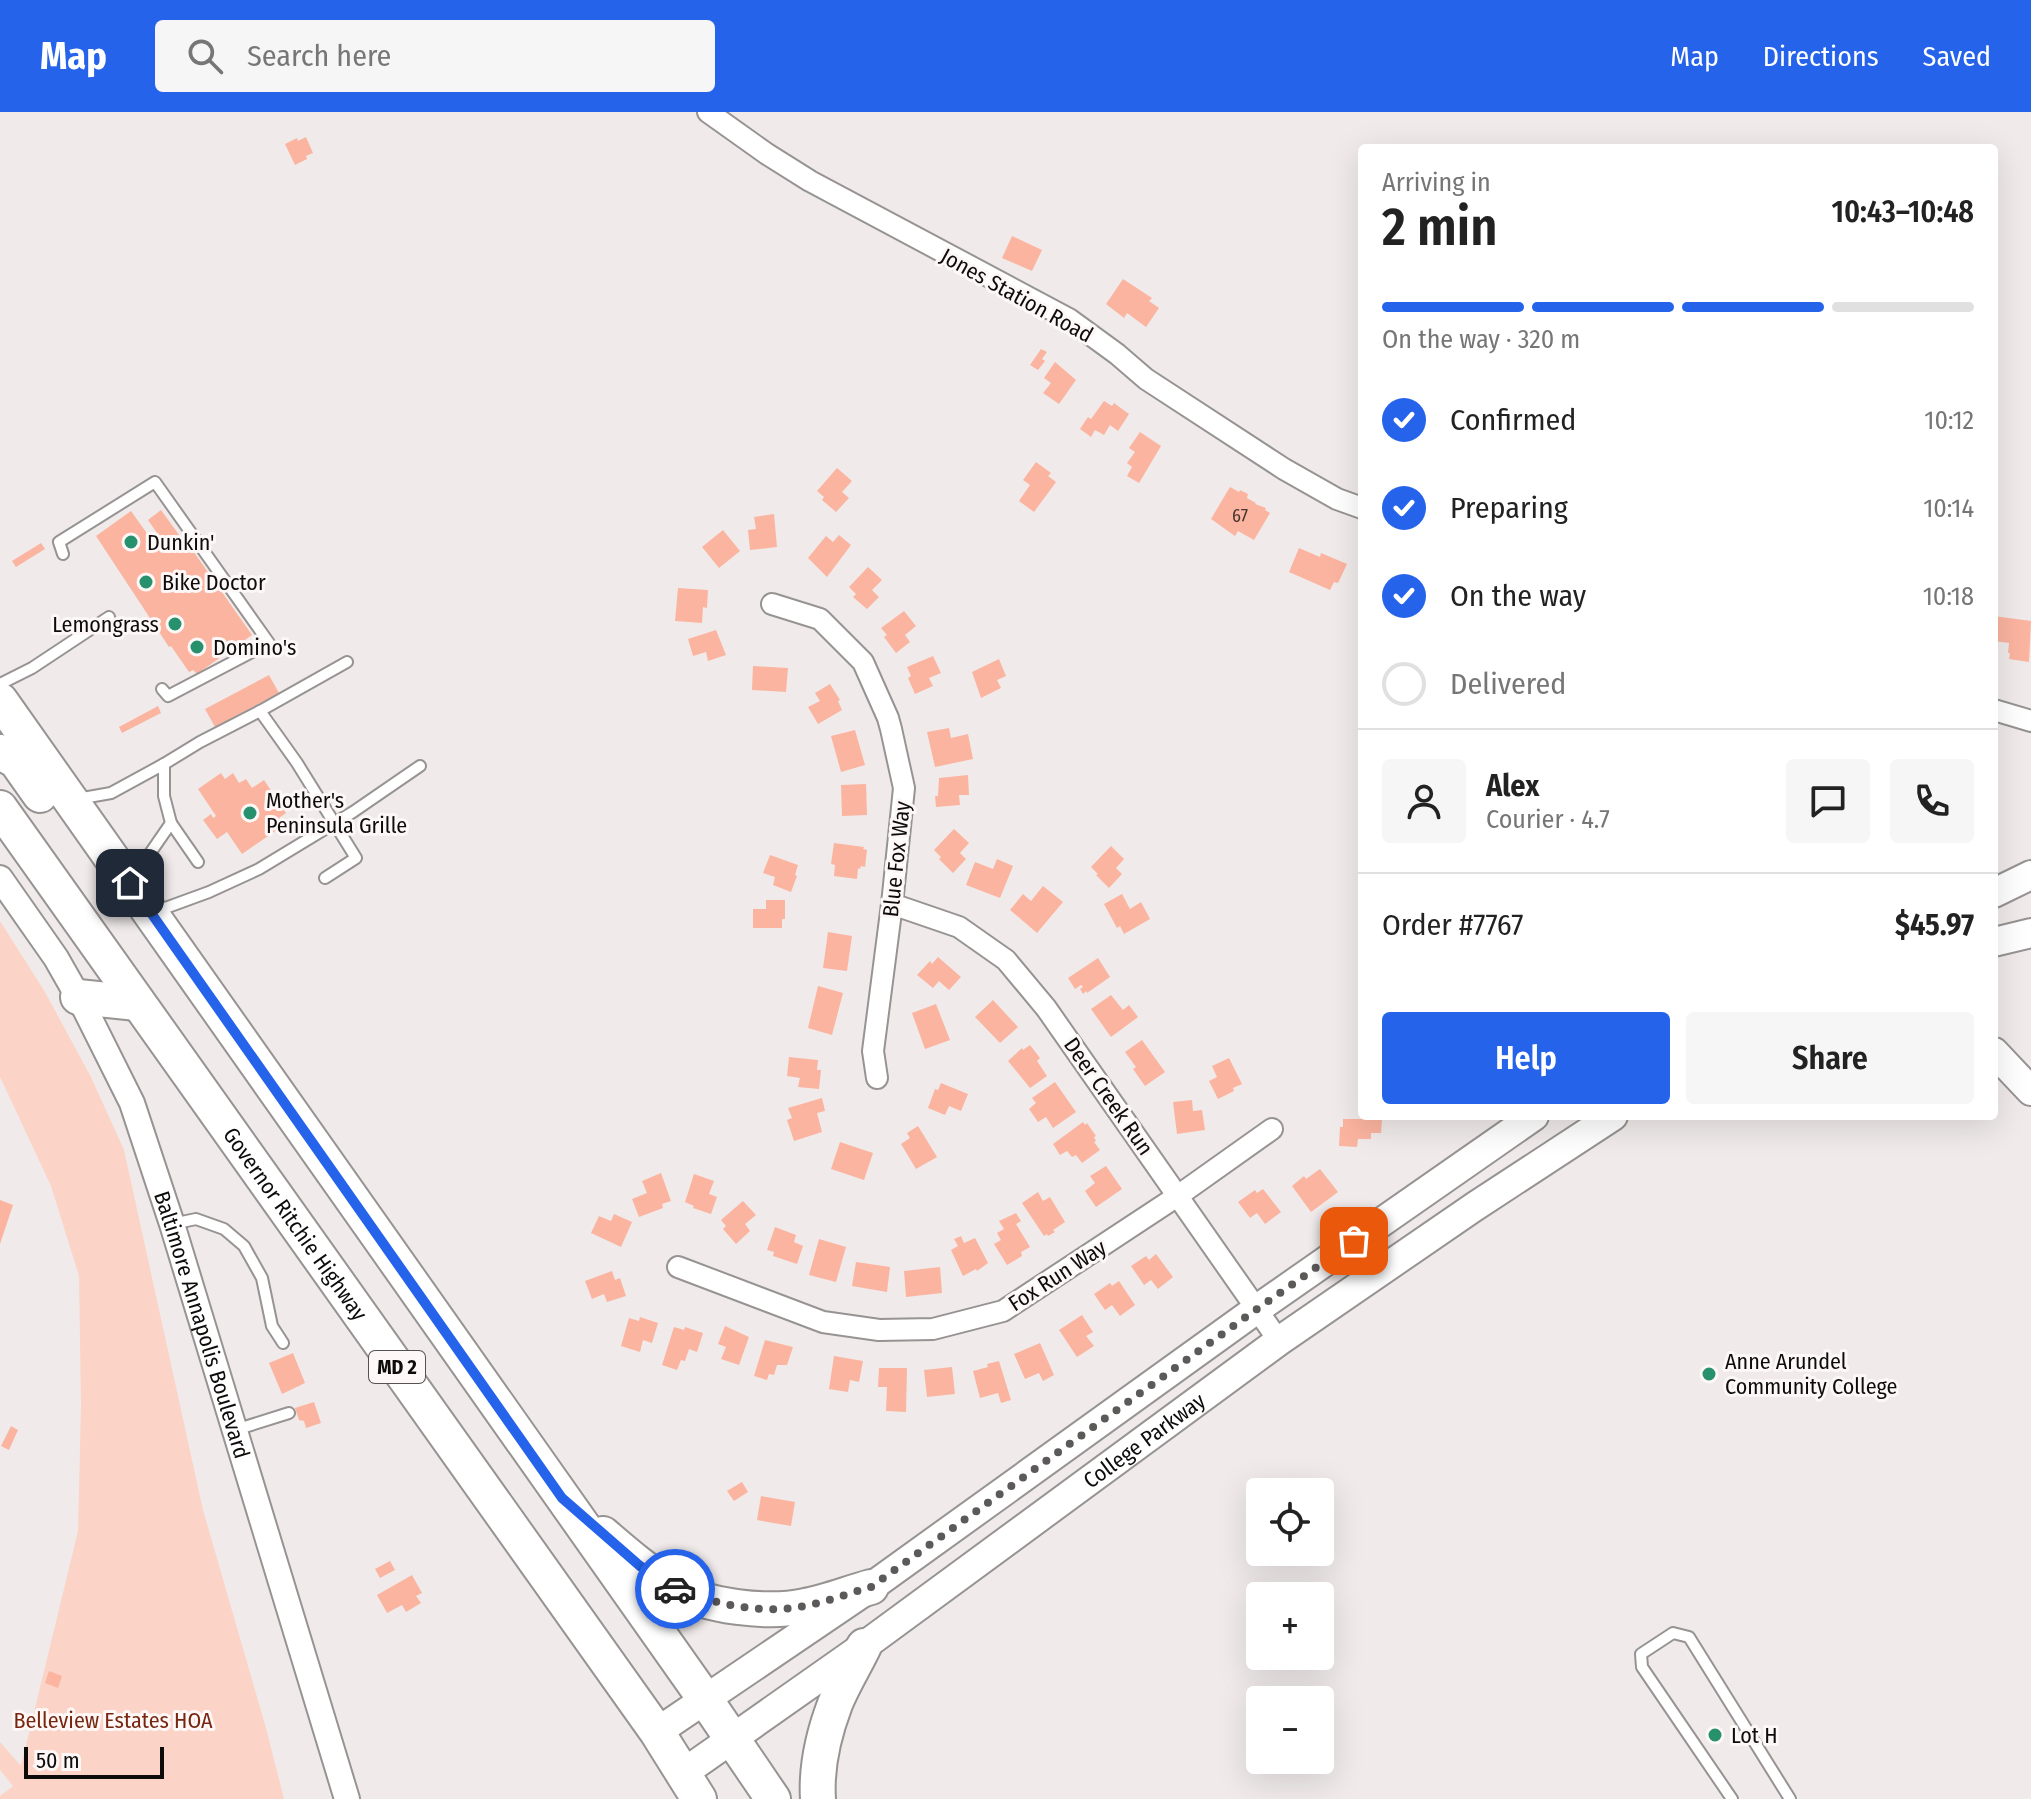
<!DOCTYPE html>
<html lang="en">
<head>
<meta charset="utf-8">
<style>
	body { margin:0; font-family:"Fira Sans Condensed",sans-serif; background:#f6f6f6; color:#222; height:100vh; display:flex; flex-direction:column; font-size:30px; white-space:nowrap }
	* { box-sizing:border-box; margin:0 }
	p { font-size:26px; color:#767676 }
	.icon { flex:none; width:44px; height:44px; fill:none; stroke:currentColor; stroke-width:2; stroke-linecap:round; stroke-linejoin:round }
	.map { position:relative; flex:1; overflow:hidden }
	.details { position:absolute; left:1358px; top:32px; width:640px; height:976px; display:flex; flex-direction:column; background:#fff; border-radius:8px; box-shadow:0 8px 32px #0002 }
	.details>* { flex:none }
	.controls { position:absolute; left:1246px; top:1366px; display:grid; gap:16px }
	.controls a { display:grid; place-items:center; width:88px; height:88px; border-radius:8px; background:#fff; box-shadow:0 8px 32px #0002; font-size:40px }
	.scale { position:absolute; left:24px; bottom:20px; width:140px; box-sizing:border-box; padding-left:8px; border:4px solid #0d0c0b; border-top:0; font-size:22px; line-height:28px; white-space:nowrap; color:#0d0c0b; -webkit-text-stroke:6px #fdf8f7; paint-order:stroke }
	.pin { position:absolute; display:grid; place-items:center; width:68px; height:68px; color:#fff; margin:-34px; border-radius:16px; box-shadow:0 4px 12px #0006 }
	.courier { position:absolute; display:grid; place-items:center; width:80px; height:80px; margin:-40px; border:6px solid #2563eb; border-radius:50%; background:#fff; color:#222; box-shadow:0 2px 10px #0007 }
	.head em { font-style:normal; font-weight:600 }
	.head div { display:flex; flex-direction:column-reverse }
	.head { display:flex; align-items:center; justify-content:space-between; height:136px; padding:0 24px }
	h1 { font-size:52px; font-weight:600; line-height:60px }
	.bar { display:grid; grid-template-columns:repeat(4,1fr); gap:12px 8px; align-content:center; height:96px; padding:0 24px }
	.bar i { height:10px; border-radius:6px; background:#e0e0e0 }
	.bar .current { background:#2563eb }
	.bar p { grid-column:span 4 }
	.line { display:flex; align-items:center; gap:20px; padding:0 24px; border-top:2px solid #e0e0e0 }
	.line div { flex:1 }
	.round { display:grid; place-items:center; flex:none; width:84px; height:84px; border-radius:8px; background:#f6f6f6 }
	ol { padding:0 24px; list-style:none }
	li { display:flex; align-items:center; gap:24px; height:88px }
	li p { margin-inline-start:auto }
	li .icon { padding:8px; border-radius:50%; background:#2563eb; color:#fff; stroke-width:4 }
	li:last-child { color:#767676 }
	li i { width:44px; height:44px; border:4px solid #e0e0e0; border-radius:50% }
	.button { display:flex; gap:16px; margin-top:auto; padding:16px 24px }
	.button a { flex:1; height:92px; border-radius:8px; background:#2563eb; color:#fff; font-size:32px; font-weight:600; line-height:92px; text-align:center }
	.button a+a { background:#f6f6f6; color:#222 }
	header { display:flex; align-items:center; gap:48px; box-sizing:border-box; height:112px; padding:0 40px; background:#2563eb; color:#fff }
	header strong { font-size:38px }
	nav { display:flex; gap:44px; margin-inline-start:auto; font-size:28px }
	.search { width:560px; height:72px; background:#f6f6f6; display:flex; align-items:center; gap:20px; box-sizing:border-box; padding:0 28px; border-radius:8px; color:#767676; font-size:30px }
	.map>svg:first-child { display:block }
</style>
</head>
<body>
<header>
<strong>Map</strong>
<div class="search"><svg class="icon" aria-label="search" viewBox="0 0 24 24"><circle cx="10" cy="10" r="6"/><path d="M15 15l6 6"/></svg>Search here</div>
<nav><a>Map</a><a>Directions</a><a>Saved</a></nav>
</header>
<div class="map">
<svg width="2031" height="1687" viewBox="0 0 2031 1687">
	<rect width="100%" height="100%" fill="#f0ebea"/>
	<path fill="#fcd3c7" d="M0,809L45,880L91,965L124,1038L203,1398L266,1616L284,1687H0V1684L13,1674L0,1658V1630L21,1654L78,1419L81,1294L79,1164L51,1074L0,965Z"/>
	<g fill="#fbb4a0">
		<path d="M306,25L313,41L306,44L307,47L295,53L285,32L297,26L298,29Z"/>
		<path d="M1012,124L1042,138L1032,159L1002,146Z"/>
		<path d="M1123,167L1152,186L1149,189L1159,196L1146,215L1127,201L1124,206L1106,192Z"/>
		<path d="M1041,237L1047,240L1042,247L1045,249L1038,258L1030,253Z"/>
		<path d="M1055,250L1076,268L1059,292L1043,281L1051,271L1044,266Z"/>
		<path d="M1104,289L1112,294L1114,291L1129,302L1118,319L1110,313L1104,323L1095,318L1091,325L1080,317L1088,305L1091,307Z"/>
		<path d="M1140,320L1161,334L1139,371L1127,364L1132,355L1127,351L1135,340L1129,336Z"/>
		<path d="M1036,350L1051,361L1048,364L1056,370L1034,400L1019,389L1030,373L1023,368Z"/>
		<path d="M837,356L852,369L842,380L849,386L836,400L822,388L824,385L817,379Z"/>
		<path d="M1230,375L1239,380L1240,378L1248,382L1247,386L1256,391L1255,392L1266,396L1265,398L1270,401L1254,428L1238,419L1235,424L1211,407Z"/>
		<path d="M161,398L182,427L184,426L252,523L197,562L193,558L189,560L171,534L169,535L96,424L131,399L161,441L168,437L148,408Z"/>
		<path d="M774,402L777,435L750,438L748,418L756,417L754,405Z"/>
		<path d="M723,418L740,439L719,456L702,435Z"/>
		<path d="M839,423L851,433L827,465L808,446L826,424L833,430Z"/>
		<path d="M41,431L45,437L16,455L12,449Z"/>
		<path d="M1299,436L1320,445L1321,441L1347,452L1338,471L1334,470L1330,478L1289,460Z"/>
		<path d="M868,455L882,468L872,478L879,485L867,497L853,485L856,482L849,475Z"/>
		<path d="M678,476L708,478L707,496L703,495L702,511L675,509Z"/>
		<path d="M904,499L916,514L905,523L910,530L896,541L884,525L887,523L881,516Z"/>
		<path d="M1994,504L2031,509L2029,550L2009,547L2010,541H2008L2009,531L1994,529Z"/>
		<path d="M716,518L726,543L708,549L706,540L693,544L688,527Z"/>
		<path d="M933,544L941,561L929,566L933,574L915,582L908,566L911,564L907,555Z"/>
		<path d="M999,547L1006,564L997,568L1001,576L981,586L972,560Z"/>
		<path d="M753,554L788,556L786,580L752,578Z"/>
		<path d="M269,563L279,581L215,615L205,597Z"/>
		<path d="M830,572L840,588L838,589L842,598L818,612L808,595L820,589L815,581Z"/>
		<path d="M158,594L161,601L122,621L119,615Z"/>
		<path d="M949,616L951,626L968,622L973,647L935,655L927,620Z"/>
		<path d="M855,618L865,653L841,660L831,624Z"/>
		<path d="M221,661L225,667L233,661L239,671L246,667L252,676L264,668L286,701L279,706L284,713L242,742L227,720L217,727L203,708L211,702L213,706L216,704L198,677Z"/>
		<path d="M968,663L969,683H959L960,693L936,695L935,684H938L939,666Z"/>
		<path d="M866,672L867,703L842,704L841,673Z"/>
		<path d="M954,717L969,731L960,741L966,747L953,761L939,747L941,745L934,738Z"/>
		<path d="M834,731L864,735L863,737L867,738L865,755L861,754L860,757L858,756L857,767L834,764L835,753L831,752Z"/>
		<path d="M1111,734L1124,747L1116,756L1122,762L1109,776L1096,763L1098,762L1091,755Z"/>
		<path d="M770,743L798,753L795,763L797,764L791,780L773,773L775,765L763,761Z"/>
		<path d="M997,747L1013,754L1000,786L966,773L975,750L993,757Z"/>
		<path d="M1043,774L1063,790L1037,821L1010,798L1023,782L1031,789Z"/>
		<path d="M1122,782L1130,797L1141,790L1150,807L1124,822L1120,814L1117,816L1104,792Z"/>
		<path d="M766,788H785V807H782V816H753V797H766Z"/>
		<path d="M828,820L852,824L847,859L823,856Z"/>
		<path d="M938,845L961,865L949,878L939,869L933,876L917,863L930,849L932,852Z"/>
		<path d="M1098,846L1110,865L1087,881L1086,879L1083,882L1080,877L1083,875L1081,873L1075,877L1068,866Z"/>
		<path d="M818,874L843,881L832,923L808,916Z"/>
		<path d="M1111,883L1123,898L1129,893L1138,905L1111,925L1091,897Z"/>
		<path d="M993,888L1018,915L1000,931L975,905Z"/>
		<path d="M936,892L950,928L925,937L912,901Z"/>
		<path d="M1142,928L1165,960L1145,974L1133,957L1136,955L1125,940Z"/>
		<path d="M1030,933L1040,946L1037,949L1047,964L1030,976L1008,949L1022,936L1023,938Z"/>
		<path d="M789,945L818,948L817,958H821L819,977L798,975L800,966L787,964Z"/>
		<path d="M1229,946L1242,972L1233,976L1234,979L1218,987L1209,969L1217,965L1212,954Z"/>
		<path d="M1055,970L1076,1000L1053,1016L1046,1005L1038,1010L1029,997L1036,991L1032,986Z"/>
		<path d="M941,971L968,982L961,999L949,994L945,1003L928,996L935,977L938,978Z"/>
		<path d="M822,986L825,999L817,1001L822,1020L794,1029L787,1008L792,1006L788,996Z"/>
		<path d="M1192,988L1193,999L1202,998L1205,1018L1177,1022L1173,990Z"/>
		<path d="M1343,1007H1382L1381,1021H1371V1027H1358L1357,1035L1339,1034L1340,1015H1343Z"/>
		<path d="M1083,1010L1085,1013L1087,1011L1096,1024L1094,1025L1096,1029L1094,1030L1100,1038L1082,1051L1076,1043L1072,1045L1067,1039L1060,1043L1053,1032Z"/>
		<path d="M918,1014L937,1045L916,1057L901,1032L910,1026L907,1021Z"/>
		<path d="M840,1030L873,1041L864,1068L831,1057Z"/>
		<path d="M1106,1054L1122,1077L1096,1095L1085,1079L1095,1071L1090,1064Z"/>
		<path d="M1320,1057L1338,1080L1311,1100L1292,1074L1304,1064L1306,1067Z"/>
		<path d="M661,1061L671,1089L662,1092L663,1096L639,1105L632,1087L647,1081L642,1069Z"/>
		<path d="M694,1062L714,1069L709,1082L717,1085L711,1102L693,1096L694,1094L685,1090Z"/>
		<path d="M1263,1077L1281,1100L1265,1112L1257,1101L1250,1106L1238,1090L1255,1078L1257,1081Z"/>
		<path d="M1038,1080L1043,1089L1050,1085L1065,1110L1053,1118L1055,1120L1048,1124L1047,1122L1044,1124L1022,1091Z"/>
		<path d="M0,1088L13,1093L0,1132Z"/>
		<path d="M743,1089L756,1103L745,1112L750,1119L736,1132L723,1117L726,1114L721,1108Z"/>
		<path d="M1016,1101L1021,1109L1016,1112L1030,1135L1021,1140L1022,1144L1007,1153L994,1132L1001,1128L997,1121L1004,1117L999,1109Z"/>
		<path d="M614,1102L632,1110L621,1135L591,1121L599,1104L611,1109Z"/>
		<path d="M775,1115L796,1123L794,1130L803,1134L797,1152L773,1144L774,1140L767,1138Z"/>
		<path d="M961,1124L964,1131L975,1126L988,1151L977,1159L976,1157L963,1164L951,1138L958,1134L954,1127Z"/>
		<path d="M819,1127L846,1135L836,1170L809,1163Z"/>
		<path d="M1156,1142L1173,1165L1158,1177L1151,1168L1144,1173L1131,1154L1146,1144L1149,1148Z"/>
		<path d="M856,1150L890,1155L887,1180L852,1174Z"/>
		<path d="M940,1155L942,1181L906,1185L904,1159Z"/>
		<path d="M612,1159L615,1168L620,1166L626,1184L607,1190L604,1182L592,1187L585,1169Z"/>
		<path d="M1119,1169L1135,1193L1120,1204L1112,1193L1105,1198L1094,1182L1110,1171L1112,1174Z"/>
		<path d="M1082,1203L1093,1220L1086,1224L1094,1234L1077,1245L1059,1218Z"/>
		<path d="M640,1205L658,1211L652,1231L643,1228L640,1240L621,1234L629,1206L639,1209Z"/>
		<path d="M725,1214L749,1225L739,1253L721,1247L726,1235L718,1232Z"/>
		<path d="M674,1215L684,1218L685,1215L703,1221L697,1240L689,1237L685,1249L681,1248L677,1258L662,1253Z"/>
		<path d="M765,1228L793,1235L787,1253H777L774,1263L769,1262L767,1268L754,1264Z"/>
		<path d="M1040,1231L1054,1263L1043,1269L1039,1261L1025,1267L1014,1242Z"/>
		<path d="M293,1241L305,1271L282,1282L269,1251Z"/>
		<path d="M834,1244L863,1249L859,1270L850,1268L848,1280L829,1277Z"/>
		<path d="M999,1249L1011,1288L1001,1291L998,1281L980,1286L973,1259L988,1255L987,1252Z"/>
		<path d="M952,1255L955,1282L927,1285L924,1258Z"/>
		<path d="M879,1256H907L906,1300L886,1299L887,1275H878Z"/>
		<path d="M314,1290L321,1311L306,1316L304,1309L299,1308L295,1296Z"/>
		<path d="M11,1314L18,1318L9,1338L1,1334Z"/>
		<path d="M742,1370L748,1380L734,1389L727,1379Z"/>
		<path d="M761,1384L795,1390L791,1414L757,1408Z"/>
		<path d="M390,1449L395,1458L380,1466L375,1457Z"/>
		<path d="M412,1463L422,1481L416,1484L421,1491L406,1500L402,1493L387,1501L377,1483Z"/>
		<path d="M49,1559L62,1564L58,1576L45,1571Z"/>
	</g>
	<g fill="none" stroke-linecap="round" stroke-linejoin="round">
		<defs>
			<g id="service">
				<path d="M63,442L59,430L155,370L269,531L168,584L162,577"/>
				<path d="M0,572L32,556L109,505"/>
				<path d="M260,599L347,550"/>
				<path d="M77,687L111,681L164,652"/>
				<path d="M171,711L198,750"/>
				<path d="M133,766L171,711L164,684V652L200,630L260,599L297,651L356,746L325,766"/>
				<path d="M157,799L209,780L259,757L353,700L420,654"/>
				<path d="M172,1112L196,1107L224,1117L244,1134L262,1166L272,1214L283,1231"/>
				<path d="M235,1318L289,1301"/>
				<path d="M1732,1687L1642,1555L1641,1542L1673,1521L1689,1525L1790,1687"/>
			</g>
			<g id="minor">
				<path d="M708,0L767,42L810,69L1069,207L1117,242L1146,267L1284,357L1337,387L1362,396"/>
				<path d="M772,492L820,507L863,550L888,606L891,617L904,676L892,792L873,939L877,966"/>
				<path d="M1994,598L2031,609"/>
				<path d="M892,792L959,815L1006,848L1046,896L1279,1229"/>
				<path d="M678,1155L823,1210L879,1218L933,1217L1003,1199L1179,1083L1272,1017"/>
			</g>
			<g id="tertiary">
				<path id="s1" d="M0,766L56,846L85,897L132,991L172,1112L347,1687"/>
			</g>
			<g id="secondary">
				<path d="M1994,781L2031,763"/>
				<path d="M1994,830L2031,821"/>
				<path d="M1994,940L2031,979"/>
				<path d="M657,1620L871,1475L1257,1197L1534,1004"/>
				<path id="s2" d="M682,1662L864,1534L1279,1229L1474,1095L1613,1004"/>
			</g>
			<g id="trunk">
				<path d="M0,588L705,1587L773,1687"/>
				<path d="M0,640L16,649L40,683"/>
				<path id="s3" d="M0,696L657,1620L699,1687"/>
				<path d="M78,885L137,891"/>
				<path d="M603,1422C625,1441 647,1460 672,1475C706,1495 768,1502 805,1494C827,1490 849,1481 871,1475"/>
				<path d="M818,1687C816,1656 824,1621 835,1592C843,1572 855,1553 864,1534"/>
			</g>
		</defs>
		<use href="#service" stroke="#979392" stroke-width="14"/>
		<use href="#minor" stroke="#979392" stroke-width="24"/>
		<use href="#tertiary" stroke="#979392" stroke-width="28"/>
		<use href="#secondary" stroke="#979392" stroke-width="32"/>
		<use href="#trunk" stroke="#979392" stroke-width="38"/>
		<use href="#service" stroke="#fff" stroke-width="10"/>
		<use href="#minor" stroke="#fff" stroke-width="20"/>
		<use href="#tertiary" stroke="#fff" stroke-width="24"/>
		<use href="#secondary" stroke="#fff" stroke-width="28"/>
		<use href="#trunk" stroke="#fff" stroke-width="34"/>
	</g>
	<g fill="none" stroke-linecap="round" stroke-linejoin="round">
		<path stroke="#5c5a59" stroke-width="8" stroke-dasharray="0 14.4" d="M675,1477C717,1492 760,1503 804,1494C827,1490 849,1481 871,1475L1257,1197L1354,1129"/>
		<path stroke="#2563eb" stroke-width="10" d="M130,771L562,1386L640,1454L675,1477"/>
	</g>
	<g fill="#27906d" stroke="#fdf8f7" stroke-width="3">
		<circle cx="131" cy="430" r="8"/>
		<circle cx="146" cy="470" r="8"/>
		<circle cx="175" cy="512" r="8"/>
		<circle cx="197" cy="535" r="8"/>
		<circle cx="250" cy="701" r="8"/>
		<circle cx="1709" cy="1262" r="8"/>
		<circle cx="1715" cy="1623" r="8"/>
	</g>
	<g text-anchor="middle" stroke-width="6" stroke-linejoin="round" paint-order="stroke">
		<g font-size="18" fill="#483630">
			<text x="1240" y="410">67</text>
		</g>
		<rect fill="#fdf8f7" stroke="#555352" stroke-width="2" x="369" y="1239" width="56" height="32" rx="6"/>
		<g font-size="20" font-weight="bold" fill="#0d0c0b">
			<text x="397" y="1262">MD 2</text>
		</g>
		<g font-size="22" fill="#0d0c0b" stroke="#fdf8f7">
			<text transform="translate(1017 183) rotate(29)" y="8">Jones Station Road</text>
			<text transform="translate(896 747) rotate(-84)" y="8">Blue Fox Way</text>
			<text transform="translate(1109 984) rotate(55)" y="8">Deer Creek Run</text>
			<text dy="8" stroke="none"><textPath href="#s3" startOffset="510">Governor Ritchie Highway</textPath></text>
			<text transform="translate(1057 1163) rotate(-33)" y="8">Fox Run Way</text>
			<text dy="8" stroke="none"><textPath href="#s1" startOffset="494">Baltimore Annapolis Boulevard</textPath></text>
			<text dy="8" stroke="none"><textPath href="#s2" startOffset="570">College Parkway</textPath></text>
		</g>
		<g font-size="22" fill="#0d0c0b" stroke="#fdf8f7" text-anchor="start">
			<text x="147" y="438">Dunkin'</text>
			<text x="162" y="478">Bike Doctor</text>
			<text x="159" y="520" text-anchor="end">Lemongrass</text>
			<text x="213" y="543">Domino's</text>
			<text x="266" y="696">Mother's<tspan x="266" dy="25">Peninsula Grille</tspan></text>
			<text x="1725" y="1257">Anne Arundel<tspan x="1725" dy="25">Community College</tspan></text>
			<text x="1731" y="1631">Lot H</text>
		</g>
		<g font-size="22" fill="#77260f" stroke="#fdf8f7">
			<text x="113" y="1616">Belleview Estates HOA</text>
		</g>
	</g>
</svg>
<div class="controls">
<a><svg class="icon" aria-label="locate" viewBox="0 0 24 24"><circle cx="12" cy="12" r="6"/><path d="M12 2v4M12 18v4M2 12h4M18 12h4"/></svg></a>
<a>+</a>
<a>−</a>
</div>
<div class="scale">50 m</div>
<div class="pin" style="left:1354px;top:1129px;background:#ea580c"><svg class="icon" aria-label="bag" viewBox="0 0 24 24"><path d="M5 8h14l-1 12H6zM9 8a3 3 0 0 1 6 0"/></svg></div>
<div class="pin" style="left:130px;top:771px;background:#1f2937"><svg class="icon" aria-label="home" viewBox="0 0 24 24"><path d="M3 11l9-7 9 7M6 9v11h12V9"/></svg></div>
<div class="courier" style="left:675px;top:1477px"><svg class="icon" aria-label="car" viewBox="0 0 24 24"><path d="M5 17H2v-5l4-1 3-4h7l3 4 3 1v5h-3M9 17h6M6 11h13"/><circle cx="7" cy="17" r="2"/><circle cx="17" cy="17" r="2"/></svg></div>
<section class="details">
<div class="head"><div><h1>2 min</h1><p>Arriving in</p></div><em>10:43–10:48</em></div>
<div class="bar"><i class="current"></i><i class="current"></i><i class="current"></i><i></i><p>On the way · 320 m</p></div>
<ol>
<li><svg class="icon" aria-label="check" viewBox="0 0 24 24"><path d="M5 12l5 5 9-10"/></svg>Confirmed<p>10:12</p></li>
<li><svg class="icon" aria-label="check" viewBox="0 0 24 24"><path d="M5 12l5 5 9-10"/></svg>Preparing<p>10:14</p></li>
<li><svg class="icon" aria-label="check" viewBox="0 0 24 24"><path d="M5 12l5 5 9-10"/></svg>On the way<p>10:18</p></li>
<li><i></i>Delivered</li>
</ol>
<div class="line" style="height:144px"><a class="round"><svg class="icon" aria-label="person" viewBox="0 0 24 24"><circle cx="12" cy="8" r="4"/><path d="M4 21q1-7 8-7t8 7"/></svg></a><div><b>Alex</b><p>Courier · 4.7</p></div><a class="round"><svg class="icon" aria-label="chat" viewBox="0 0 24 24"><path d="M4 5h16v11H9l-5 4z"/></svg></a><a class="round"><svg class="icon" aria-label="phone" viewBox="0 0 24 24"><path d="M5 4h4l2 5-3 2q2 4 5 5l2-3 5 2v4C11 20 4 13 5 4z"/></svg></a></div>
<div class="line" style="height:104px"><div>Order #7767</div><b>$45.97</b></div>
<div class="button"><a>Help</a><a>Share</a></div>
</section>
</div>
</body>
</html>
